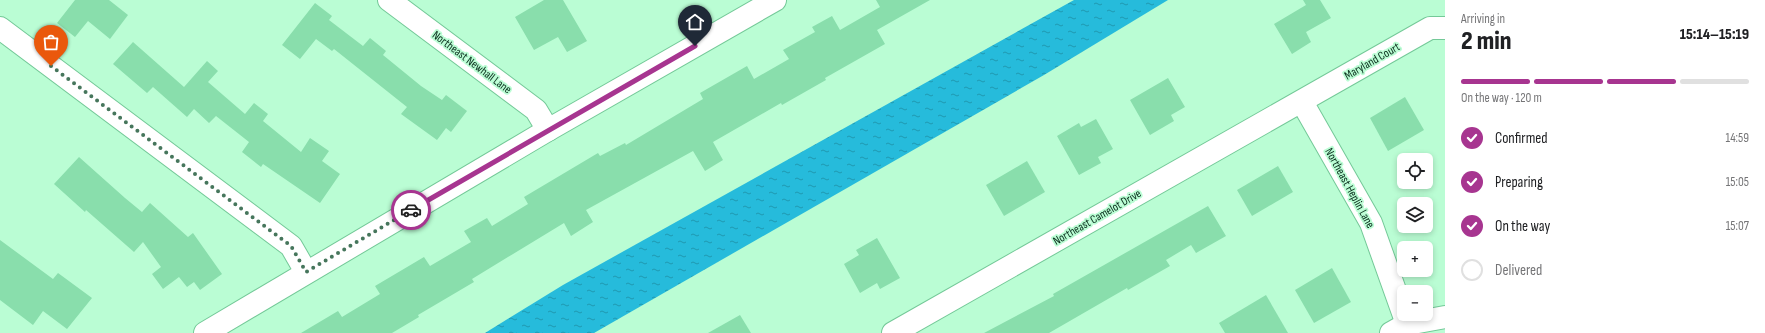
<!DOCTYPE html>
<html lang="en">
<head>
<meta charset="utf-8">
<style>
	body { margin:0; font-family:"Sofia Sans Condensed",sans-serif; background:#f6f6f6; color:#202124; height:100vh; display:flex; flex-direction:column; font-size:15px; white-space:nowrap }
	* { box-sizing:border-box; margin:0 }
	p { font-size:13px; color:#757577 }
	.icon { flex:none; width:22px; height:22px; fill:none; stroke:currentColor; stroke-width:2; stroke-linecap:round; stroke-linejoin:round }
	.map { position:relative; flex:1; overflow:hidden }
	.sheet { display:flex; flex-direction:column; background:#fff; width:320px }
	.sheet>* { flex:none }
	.buttons { position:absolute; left:1397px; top:153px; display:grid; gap:8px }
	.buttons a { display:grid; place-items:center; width:36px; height:36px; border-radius:6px; background:#fff; box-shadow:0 2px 6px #0003; font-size:20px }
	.pin { position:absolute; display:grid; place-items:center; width:34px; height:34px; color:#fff; margin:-41px -17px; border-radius:50% 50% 50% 0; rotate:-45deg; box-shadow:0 0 4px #0007 }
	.pin .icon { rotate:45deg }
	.courier { position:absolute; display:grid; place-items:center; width:40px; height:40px; margin:-20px; border:3px solid #a73590; border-radius:50%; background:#fff; color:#222; box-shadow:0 1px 5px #0007 }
	.headline em { font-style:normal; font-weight:800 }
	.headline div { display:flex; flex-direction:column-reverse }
	.headline { display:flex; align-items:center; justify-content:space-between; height:68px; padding:0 16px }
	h1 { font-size:26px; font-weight:800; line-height:30px }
	.bar { display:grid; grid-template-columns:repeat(4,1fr); gap:6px 4px; align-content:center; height:48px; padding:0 16px }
	.bar i { height:5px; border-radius:3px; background:#e0e0e0 }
	.bar .selected { background:#a73590 }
	.bar p { grid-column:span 4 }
	ol { padding:0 16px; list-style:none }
	li { display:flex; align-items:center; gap:12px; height:44px }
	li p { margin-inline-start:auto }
	li .icon { padding:4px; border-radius:50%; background:#a73590; color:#fff; stroke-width:4 }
	li:last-child { color:#757577 }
	li i { width:22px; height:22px; border:2px solid #e0e0e0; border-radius:50% }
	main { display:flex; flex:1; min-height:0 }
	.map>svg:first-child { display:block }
</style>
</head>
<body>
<main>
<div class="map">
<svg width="1445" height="333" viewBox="0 0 1445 333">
	<defs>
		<pattern id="water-ripples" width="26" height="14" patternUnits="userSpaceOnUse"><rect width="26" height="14" fill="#26bbdb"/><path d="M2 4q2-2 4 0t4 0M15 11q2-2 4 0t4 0" fill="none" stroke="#1f98b1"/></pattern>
	</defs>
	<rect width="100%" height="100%" fill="#bafdd4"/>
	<path fill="url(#water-ripples)" d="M1074,0H1168L1044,75L594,333H485L563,285Z"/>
	<g fill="#89deac">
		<path d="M75,0H109L128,15L110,39L88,21L75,37L57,23Z"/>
		<path d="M544,0H563L587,41L567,52L558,37L534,50L515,17Z"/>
		<path d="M876,0H930L877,30L885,44L825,78L826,80L782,105L781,103L713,142L723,160L705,171L693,151L586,210L593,222L571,236L564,223L472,279L474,282L418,315L419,317L392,333H301L338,311L342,317L380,294L375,286L424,257L430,266L471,242L464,231L487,218L492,226L528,204L524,197L598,153L600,156L625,143L626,145L703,99L700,93L747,66L754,79L789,59L783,50L815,32L812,27L832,16L840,30L880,7Z"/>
		<path d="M1303,0H1320L1331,18L1306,32L1311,42L1292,54L1274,24L1306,5Z"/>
		<path d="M315,3L332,16L329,20L363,46L370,38L386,51L383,55L421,86L442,100L446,95L467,111L451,132L446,128L437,140L401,114L407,107L334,49L332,51L316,39L300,59L282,45Z"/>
		<path d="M133,42L184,87L207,61L218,71L208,82L245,114L254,103L268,114L263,121L301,152L310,138L329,151L322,161L340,174L320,203L263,164L261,167L242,152L249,142L216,116L209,123L194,109L187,117L153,87L147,93L113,64Z"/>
		<path d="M1168,78L1185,107L1171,115L1174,121L1150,135L1130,100Z"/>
		<path d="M1405,97L1424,130L1388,151L1370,118Z"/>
		<path d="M1096,119L1113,149L1098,157L1101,163L1079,175L1057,136L1079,123L1081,127Z"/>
		<path d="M79,157L125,198L142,212L150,203L188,237L193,233L222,274L200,290L194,282L187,287L179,277L163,289L152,274L161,267L143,242L134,252L86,210L85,212L54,184Z"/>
		<path d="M1027,161L1045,192L1004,216L986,185Z"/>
		<path d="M1278,166L1293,192L1252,216L1237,190Z"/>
		<path d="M1208,206L1226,236L1196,253L1191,245L1166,260L1170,266L1128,290L1127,288L1049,333H984L1054,296L1053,294Z"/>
		<path d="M877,238L900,278L880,289L877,283L860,293L844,264L859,255L856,250Z"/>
		<path d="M0,240L53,279L58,273L92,298L67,329L43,311L33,325L0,300Z"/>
		<path d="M1332,268L1351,302L1314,323L1295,290Z"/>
		<path d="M1266,295L1288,333H1225L1219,323Z"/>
		<path d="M740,315L751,333H708Z"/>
	</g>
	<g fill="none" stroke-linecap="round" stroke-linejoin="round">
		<defs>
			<g id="minor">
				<path d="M389,0L536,110L548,130"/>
				<path d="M0,28L291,246L306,272"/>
				<path d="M1302,102L1371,223L1407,324"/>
				<path d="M205,333L548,130L775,0"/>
				<path d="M893,333L1430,28H1445"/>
				<path d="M1391,333L1407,324L1445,317"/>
			</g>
		</defs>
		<use href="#minor" stroke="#74c998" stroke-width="24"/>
		<use href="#minor" stroke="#fff" stroke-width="22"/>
	</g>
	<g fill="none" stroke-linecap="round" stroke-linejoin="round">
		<path stroke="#46765c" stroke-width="4" stroke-dasharray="0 7.2" d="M51,66L291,246L306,272L411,210"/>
		<path stroke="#a73590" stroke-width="5" d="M411,210L695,46"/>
	</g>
	<g text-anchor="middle" stroke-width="3.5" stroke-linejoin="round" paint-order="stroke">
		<g font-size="12" fill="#082d1b" stroke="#bafdd4">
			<text transform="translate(1372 61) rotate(-30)" y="4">Maryland Court</text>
			<text transform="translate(472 62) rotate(37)" y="4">Northeast Newhall Lane</text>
			<text transform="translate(1350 188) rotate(61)" y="4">Northeast Heplin Lane</text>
			<text transform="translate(1097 217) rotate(-30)" y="4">Northeast Camelot Drive</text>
		</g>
	</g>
</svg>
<div class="buttons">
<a><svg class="icon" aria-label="locate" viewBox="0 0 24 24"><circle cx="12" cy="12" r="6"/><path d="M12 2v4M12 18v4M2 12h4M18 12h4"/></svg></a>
<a><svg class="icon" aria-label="layers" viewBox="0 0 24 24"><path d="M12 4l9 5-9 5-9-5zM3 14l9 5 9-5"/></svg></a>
<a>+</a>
<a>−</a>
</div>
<div class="pin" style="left:51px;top:66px;background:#ea580c"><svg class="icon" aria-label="bag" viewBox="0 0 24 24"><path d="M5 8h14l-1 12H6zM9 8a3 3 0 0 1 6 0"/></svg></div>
<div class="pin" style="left:695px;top:46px;background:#1f2937"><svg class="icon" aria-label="home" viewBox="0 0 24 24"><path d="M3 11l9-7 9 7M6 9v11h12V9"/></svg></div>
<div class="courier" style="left:411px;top:210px"><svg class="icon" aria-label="car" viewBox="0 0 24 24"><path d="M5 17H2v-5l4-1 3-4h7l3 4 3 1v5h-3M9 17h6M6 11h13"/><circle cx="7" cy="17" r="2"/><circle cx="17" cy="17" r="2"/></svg></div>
</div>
<section class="sheet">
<div class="headline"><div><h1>2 min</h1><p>Arriving in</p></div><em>15:14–15:19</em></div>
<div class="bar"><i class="selected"></i><i class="selected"></i><i class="selected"></i><i></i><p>On the way · 120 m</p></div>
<ol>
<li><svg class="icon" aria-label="check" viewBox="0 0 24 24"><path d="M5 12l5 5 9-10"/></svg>Confirmed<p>14:59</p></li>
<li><svg class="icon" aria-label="check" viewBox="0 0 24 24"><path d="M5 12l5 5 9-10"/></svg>Preparing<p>15:05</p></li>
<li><svg class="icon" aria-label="check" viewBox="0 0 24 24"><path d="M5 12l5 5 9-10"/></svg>On the way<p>15:07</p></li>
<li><i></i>Delivered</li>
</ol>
</section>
</main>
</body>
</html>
